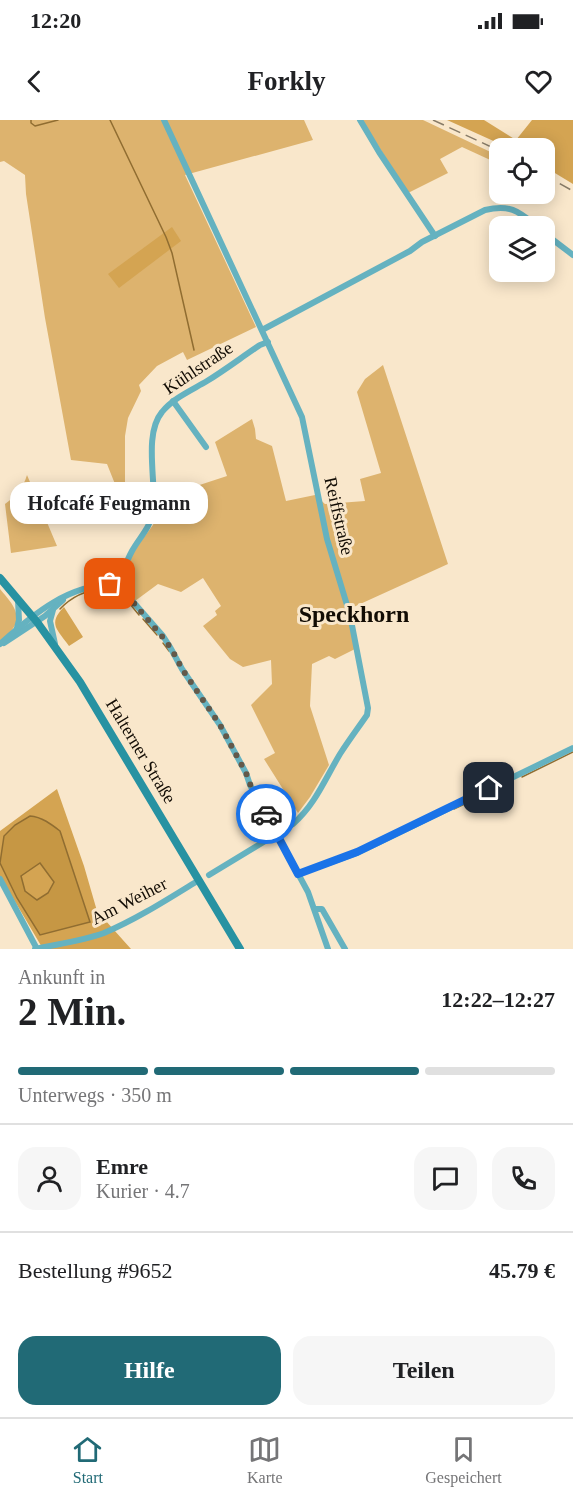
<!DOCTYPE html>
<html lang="de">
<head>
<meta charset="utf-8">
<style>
	body { margin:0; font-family:Georgia,serif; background:#f6f6f6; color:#202124; height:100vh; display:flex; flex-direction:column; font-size:22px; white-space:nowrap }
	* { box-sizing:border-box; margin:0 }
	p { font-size:20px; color:#757577 }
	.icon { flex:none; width:33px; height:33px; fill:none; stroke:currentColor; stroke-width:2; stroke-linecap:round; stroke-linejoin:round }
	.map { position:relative; height:829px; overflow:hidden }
	.details { display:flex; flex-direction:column; background:#fff; flex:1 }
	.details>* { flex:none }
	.controls { position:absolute; left:489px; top:18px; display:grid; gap:12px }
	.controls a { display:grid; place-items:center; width:66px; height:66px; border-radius:12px; background:#fff; box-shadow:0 3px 15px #0003; font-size:30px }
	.pin { position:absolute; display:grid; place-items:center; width:51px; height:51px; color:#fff; margin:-26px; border-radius:12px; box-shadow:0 3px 9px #0006 }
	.courier { position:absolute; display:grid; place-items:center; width:60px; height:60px; margin:-30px; border:4px solid #1a73e8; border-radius:50%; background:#fff; color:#222; box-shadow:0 2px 8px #0007 }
	.bubble { position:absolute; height:42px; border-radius:18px; background:#fff; box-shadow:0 3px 15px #0003; font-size:20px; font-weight:600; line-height:42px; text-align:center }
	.overview em { font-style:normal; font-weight:600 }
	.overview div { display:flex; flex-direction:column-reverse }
	.overview { display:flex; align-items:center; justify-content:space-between; height:102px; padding:0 18px }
	h1 { font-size:39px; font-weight:600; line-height:45px }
	.bar { display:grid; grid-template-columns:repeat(4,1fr); gap:9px 6px; align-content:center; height:72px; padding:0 18px }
	.bar i { height:8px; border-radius:4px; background:#e0e0e0 }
	.bar .selected { background:#216a76 }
	.bar p { grid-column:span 4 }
	.line { display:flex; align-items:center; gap:15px; padding:0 18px; border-top:2px solid #e0e0e0 }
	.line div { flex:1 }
	.round { display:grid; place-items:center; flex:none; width:63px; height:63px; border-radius:18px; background:#f6f6f6 }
	.action { display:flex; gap:12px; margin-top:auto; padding:12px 18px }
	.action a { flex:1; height:69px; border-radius:18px; background:#216a76; color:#fff; font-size:24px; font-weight:600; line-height:69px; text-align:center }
	.action a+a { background:#f6f6f6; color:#202124 }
	.status { display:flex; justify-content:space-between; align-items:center; height:42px; padding:0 30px; background:#fff; direction:ltr }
	.status svg { height:16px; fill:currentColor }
	header { display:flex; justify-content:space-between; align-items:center; height:78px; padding:0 18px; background:#fff; font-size:27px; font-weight:600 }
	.dock { display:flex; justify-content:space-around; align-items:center; height:84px; border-top:2px solid #e0e0e0; background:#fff; font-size:16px; color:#757577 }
	.dock a { display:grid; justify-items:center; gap:3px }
	.dock .selected { color:#216a76 }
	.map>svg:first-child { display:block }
</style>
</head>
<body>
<div class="status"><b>12:20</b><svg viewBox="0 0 49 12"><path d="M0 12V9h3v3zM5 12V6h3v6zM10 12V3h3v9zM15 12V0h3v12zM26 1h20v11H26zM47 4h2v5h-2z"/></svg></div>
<header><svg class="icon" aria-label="back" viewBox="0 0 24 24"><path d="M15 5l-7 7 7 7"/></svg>Forkly<svg class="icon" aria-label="heart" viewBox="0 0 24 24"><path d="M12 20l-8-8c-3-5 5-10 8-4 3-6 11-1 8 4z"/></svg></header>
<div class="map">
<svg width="573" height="829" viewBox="0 0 573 829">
	<rect width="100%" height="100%" fill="#f9e7cb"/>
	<g fill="#ddb36e">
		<path d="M0,0H304L313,20L185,55L256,207L187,240L183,232L157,246L139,265L141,271L128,298L125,316V371L119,374L107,344L71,340L45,198L26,74L25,55L4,41L0,42Z"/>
		<path d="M362,0H423L499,36V44L462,27L440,39L448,53L408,73Z"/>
		<path d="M383,245L448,444L347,490L355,529L335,539L329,536L312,544L310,586L329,645L310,677L298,693L264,639L275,633L251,585L272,564L271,540L243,547L230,539L203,506L217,495L215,491L221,486L203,458L181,472L158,464L135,481L121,465V461L134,431L153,405L156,396L158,379L169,375L227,356L215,322L252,299L255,309L256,319L272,326L286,381L315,375L325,384L365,381L360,359L381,353L357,272L365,259Z"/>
		<path d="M27,355L57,426L11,433L5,384C16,376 23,368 27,355Z"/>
		<path d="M0,469C8,479 23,493 14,507C11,512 5,517 0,521Z"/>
	</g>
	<g fill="#d4a452">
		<path d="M447,0H484L516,20L532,0H573V64L545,47L544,28H509Z"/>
		<path d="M172,107L181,121L119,168L108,154Z"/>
		<path d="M64,487L83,517L69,526C58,510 47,504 64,487Z"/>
		<path d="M57,669L84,746L97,791L131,829H43L0,756V711Z"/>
	</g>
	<path fill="#c69744" stroke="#906d31" stroke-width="1.5" fill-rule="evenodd" d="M30,696C42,697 51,704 60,711L90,802L40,815L17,778L0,743L4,716L15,705ZM40,743L54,762L48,773L37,780L25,771L21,756Z"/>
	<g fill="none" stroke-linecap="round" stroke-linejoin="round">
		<g stroke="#906d31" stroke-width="1.5">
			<path d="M31,0V3L35,6L58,0"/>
			<path d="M110,0L166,117L172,133L194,230"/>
			<path d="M121,473L139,495"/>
			<path d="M60,489C72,476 87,470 104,468"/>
			<path d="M143,499L157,515"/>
			<path d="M163,523L169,531"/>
			<path d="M522,657L573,632"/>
			<path d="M454,689L513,661"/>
		</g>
		<g stroke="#65b2c0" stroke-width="6">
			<path d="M164,0L302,297L327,419L350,495L368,588L367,595C358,608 349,620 340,634C325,659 315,685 293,704L209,755"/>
			<path d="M360,0L379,32L435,116"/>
			<path d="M544,113L573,135"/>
			<path d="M262,210L410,131L422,122L485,90C510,84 518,91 537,106"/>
			<path d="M173,281L206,327"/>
			<path d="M117,465L121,468L163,516L170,527L182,549L220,605L246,653L250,665L308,772L328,829"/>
			<path d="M53,490L50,501L55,524"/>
			<path d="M17,508L19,500L18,480"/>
			<path d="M4,523L45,496L63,480"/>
			<path d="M0,524C32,495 71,462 117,465C122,454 126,442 132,431C139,418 151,407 153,391C157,363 143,315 162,292C173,278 192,270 207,261C225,250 242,237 260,225L268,222"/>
			<path d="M298,754L357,733L573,628"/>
			<path d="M0,759L37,829"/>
			<path d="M315,789H322L345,829"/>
			<path d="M35,829C58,824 82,821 104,813C137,799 168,779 199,760"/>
		</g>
		<path stroke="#2792a2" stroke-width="8" d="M0,458L37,502L80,562L240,829"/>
		<g stroke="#877b68" stroke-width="1.5" stroke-dasharray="12 6" stroke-linecap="butt">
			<path d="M433,0L500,31"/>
			<path d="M544,55L573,71"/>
		</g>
	</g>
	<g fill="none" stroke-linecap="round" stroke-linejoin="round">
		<path stroke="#63594a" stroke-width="6" stroke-dasharray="0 10.8" d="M110,464L117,465L121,468L166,521L176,537L182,549L220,605L246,653L250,664L266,694"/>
		<path stroke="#1a73e8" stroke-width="8" d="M266,694L298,754L357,732L489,668"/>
	</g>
	<g text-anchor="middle" stroke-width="6" stroke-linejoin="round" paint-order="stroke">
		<g font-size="18" fill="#120c04" stroke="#f9e7cb">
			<text transform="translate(198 248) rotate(-34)" y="6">Kühlstraße</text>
			<text transform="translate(339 396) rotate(77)" y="6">Reiffstraße</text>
			<text transform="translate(141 631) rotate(59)" y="6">Halterner Straße</text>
			<text transform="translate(129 781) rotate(-27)" y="6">Am Weiher</text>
		</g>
		<g font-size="24" font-weight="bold" fill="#120c04" stroke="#f9e7cb">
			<text x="354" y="502">Speckhorn</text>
		</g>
	</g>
</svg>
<div class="controls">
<a><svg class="icon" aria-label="locate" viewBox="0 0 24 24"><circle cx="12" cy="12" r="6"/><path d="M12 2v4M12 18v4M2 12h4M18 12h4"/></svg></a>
<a><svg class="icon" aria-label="layers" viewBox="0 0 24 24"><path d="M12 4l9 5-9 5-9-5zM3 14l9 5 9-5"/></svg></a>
</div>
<div class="pin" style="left:110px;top:464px;background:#ea580c"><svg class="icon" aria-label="bag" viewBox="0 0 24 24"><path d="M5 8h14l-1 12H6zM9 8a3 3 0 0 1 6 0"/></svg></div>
<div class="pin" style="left:489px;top:668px;background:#1f2937"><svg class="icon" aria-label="home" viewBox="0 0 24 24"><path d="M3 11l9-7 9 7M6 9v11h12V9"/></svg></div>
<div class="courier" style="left:266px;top:694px"><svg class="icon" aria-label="car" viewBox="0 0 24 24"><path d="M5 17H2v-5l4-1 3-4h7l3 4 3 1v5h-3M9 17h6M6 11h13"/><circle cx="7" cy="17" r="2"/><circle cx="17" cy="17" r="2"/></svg></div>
<div class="bubble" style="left:10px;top:362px;width:198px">Hofcafé Feugmann</div>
</div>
<section class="details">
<div class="overview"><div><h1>2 Min.</h1><p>Ankunft in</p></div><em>12:22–12:27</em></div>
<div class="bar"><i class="selected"></i><i class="selected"></i><i class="selected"></i><i></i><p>Unterwegs · 350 m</p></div>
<div class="line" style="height:108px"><a class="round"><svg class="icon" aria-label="person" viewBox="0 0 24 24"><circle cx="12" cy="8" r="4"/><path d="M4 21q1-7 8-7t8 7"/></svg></a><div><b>Emre</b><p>Kurier · 4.7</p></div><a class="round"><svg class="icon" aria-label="chat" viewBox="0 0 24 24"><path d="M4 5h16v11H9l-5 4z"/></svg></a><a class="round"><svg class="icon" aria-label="phone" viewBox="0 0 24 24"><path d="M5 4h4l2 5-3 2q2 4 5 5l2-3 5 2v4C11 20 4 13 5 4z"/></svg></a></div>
<div class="line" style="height:78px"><div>Bestellung #9652</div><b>45.79 €</b></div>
<div class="action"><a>Hilfe</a><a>Teilen</a></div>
</section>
<nav class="dock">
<a class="selected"><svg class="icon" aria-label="home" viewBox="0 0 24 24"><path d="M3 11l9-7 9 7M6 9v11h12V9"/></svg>Start</a>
<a><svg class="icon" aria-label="map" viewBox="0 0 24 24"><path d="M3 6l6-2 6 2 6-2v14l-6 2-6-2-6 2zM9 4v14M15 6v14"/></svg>Karte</a>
<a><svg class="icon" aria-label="saved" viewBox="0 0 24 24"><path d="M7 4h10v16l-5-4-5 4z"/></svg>Gespeichert</a>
</nav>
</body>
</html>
